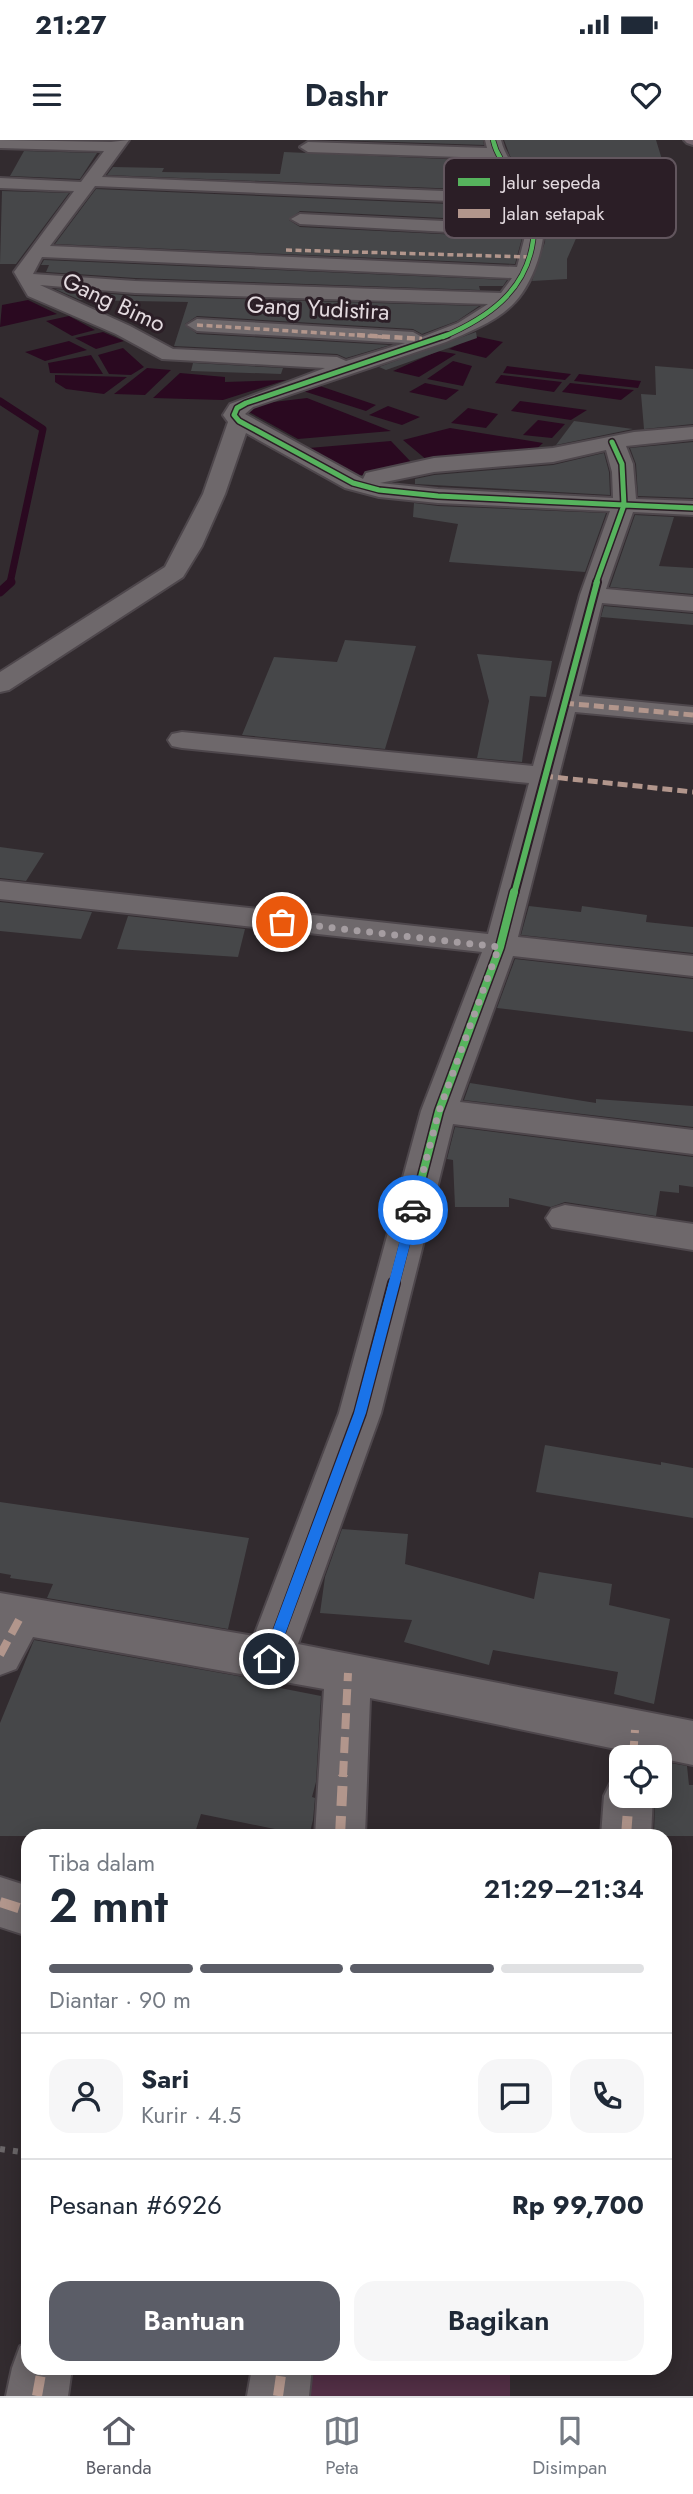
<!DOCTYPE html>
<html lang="id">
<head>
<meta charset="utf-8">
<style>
	body { margin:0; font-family:Jost,sans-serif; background:#f6f6f7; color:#1f2937; height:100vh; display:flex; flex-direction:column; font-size:26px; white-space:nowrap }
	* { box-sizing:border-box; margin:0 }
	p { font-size:23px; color:#747a83 }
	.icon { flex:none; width:38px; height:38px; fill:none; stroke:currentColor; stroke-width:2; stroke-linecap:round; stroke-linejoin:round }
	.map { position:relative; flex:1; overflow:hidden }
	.sheet { position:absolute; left:21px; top:1689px; width:651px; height:546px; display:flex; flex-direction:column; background:#fff; border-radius:21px; box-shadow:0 4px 18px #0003 }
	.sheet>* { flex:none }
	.controls { position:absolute; left:609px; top:1605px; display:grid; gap:14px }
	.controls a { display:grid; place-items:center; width:63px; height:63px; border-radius:14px; background:#fff; box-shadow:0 4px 18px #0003; font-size:35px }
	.pin { position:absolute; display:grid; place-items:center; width:60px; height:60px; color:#fff; margin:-30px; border:4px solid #fff; border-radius:50%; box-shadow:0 2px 7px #0007 }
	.courier { position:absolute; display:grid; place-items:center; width:70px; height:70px; margin:-35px; border:5px solid #1a73e8; border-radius:50%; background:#fff; color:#222; box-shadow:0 2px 9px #0007 }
	.overview em { font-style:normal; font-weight:600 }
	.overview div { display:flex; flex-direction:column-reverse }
	.overview { display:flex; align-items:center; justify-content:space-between; height:119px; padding:0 28px }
	h1 { font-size:46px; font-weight:600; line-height:52px }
	.bar { display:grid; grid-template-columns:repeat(4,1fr); gap:10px 7px; align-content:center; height:84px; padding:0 28px }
	.bar i { height:9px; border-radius:5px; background:#e0e1e3 }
	.bar .current { background:#5b5d67 }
	.bar p { grid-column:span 4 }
	.line { display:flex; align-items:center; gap:18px; padding:0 28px; border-top:2px solid #e0e1e3 }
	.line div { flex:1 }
	.round { display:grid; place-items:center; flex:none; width:74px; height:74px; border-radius:21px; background:#f6f6f7 }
	.button { display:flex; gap:14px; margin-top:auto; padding:14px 28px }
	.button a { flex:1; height:80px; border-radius:21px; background:#5b5d67; color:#fff; font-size:28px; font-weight:600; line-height:80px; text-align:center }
	.button a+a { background:#f6f6f7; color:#1f2937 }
	.status { display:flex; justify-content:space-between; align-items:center; height:49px; padding:0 35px; background:#fff; direction:ltr }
	.status svg { height:19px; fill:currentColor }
	header { display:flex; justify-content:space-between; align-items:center; height:91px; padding:0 28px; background:#fff; font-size:32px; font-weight:600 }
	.tabs { display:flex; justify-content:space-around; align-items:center; height:98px; border-top:2px solid #e0e1e3; background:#fff; font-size:19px; color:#747a83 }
	.tabs a { display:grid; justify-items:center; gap:4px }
	.tabs .current { color:#5b5d67 }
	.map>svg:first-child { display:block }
</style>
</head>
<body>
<div class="status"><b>21:27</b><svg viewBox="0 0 49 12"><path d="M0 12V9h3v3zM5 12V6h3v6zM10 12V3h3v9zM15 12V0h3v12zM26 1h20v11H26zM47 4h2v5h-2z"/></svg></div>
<header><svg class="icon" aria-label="menu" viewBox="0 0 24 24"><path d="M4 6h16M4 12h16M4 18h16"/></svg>Dashr<svg class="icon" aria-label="heart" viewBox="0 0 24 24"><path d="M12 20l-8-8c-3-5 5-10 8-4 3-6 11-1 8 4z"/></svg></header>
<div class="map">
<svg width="693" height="2256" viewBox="0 0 693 2256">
	<rect width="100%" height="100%" fill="#322b2f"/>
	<path fill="#522f45" d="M313,2228H510V2256H310Z"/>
	<g fill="#2a0920">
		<path d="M28,160L57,174L0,187L2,165Z"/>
		<path d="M69,176L95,190L72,196L46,181Z"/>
		<path d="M103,192L124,201L96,209L75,198Z"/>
		<path d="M475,196L503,202L486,218L449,209Z"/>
		<path d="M69,201L87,210L45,221L25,212Z"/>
		<path d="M123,208L144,227L131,235L109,234L98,215Z"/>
		<path d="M438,211L456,214L419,237L393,231Z"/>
		<path d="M91,215L103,234L50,233L48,223Z"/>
		<path d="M453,221L472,226L463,246L427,239Z"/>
		<path d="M507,226L571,234L565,240L503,233Z"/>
		<path d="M147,228L171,230L145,255L114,254Z"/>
		<path d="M180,233L225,237V242L286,240L223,260L153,258Z"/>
		<path d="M579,234L641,241L638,248L574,241Z"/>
		<path d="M55,235L127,237L104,254L66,249L55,242Z"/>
		<path d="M501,235L562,242L554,252L495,243Z"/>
		<path d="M425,243L459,250L446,260L409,252Z"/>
		<path d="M570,243L634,250L621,260L562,252Z"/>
		<path d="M314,244L376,265L366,271L300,250Z"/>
		<path d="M307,258L391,291L298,299L249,272L257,264Z"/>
		<path d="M520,261L587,270L571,280L511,271Z"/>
		<path d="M388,266L420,277L402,285L369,275Z"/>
		<path d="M468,268L498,274L486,288L451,283Z"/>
		<path d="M538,280L565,284L552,298L523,295Z"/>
		<path d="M450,288L543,303L532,313L428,321L403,300Z"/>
		<path d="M391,301L413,324L353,337L309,308Z"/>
	</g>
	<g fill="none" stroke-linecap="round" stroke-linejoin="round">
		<path stroke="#2a0920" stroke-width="7" d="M0,261L43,289L10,443"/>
		<path stroke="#2a0920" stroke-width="9" d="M0,452L11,442"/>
	</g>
	<g fill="#464749">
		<path d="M334,0H483L484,5Z"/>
		<path d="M504,0H656L668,39H664L668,62L593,60L567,119V139L532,141L545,102L546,74L538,53L510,16Z"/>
		<path d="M24,11L97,13L80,39L10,36Z"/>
		<path d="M284,12L490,21L512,51L107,35L113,27L164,28L162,32L280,34Z"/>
		<path d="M96,49L521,67L523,82L300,71L289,80L300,87L522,98L515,124L55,104Z"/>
		<path d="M2,51L69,53L16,124H0Z"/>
		<path d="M44,120L507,140L503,146H479L480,150L135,138L46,132L49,125H41Z"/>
		<path d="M55,149L135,156L479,166L457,181L422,194L413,189L197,176L185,184L197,194L390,205L346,218L337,214L174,206L188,162L80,160Z"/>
		<path d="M476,192L477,198L386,230L379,227Z"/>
		<path d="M193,223L283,228L281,234L191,231Z"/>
		<path d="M655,226L693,229V284L644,289L641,254L656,255Z"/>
		<path d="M574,281L633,289L556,305Z"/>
		<path d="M693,302V358L638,356L636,324L630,308Z"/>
		<path d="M604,313L609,332L610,355L415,344V339L434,335L553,325Z"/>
		<path d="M414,363L438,366L606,373L585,432L449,422L458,384L413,377Z"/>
		<path d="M635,375L674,377L659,426L693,428V454L610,447Z"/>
		<path d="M604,466L693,474V485L601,477Z"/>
		<path d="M345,500L416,506L385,609L242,595L274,517L337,522Z"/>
		<path d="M477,514L552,521L546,557L530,556L522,622L477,618L489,561Z"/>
		<path d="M0,707L44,713L26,741L0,738Z"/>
		<path d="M0,762L92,772L81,799L0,791Z"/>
		<path d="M529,766L581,772L582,766L647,775L646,782L693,787V813L521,795Z"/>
		<path d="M128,776L245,789L238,817L117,809Z"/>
		<path d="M515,819L693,839V892L497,868Z"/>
		<path d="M470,943L596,963V959L693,966V987L464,960Z"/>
		<path d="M455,987L693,1017V1047L679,1045V1053L660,1051L656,1076L565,1062L551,1067L509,1058V1067H455L453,1020L447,1019Z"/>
		<path d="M545,1305L661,1325V1322L693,1328V1378L536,1352Z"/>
		<path d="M0,1362L249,1398L228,1489L47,1458L53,1444L10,1438L11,1435L0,1433Z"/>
		<path d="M342,1389L408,1394L405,1424L534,1459L539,1432L612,1444L609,1465L670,1479L654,1564L614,1554L618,1532L493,1510L489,1525L404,1502L412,1480L320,1473L325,1437Z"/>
		<path d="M34,1500L271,1542L270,1546L321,1556L316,1642L312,1657L315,1658L313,1680L309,1696L201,1674L194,1696H0V1583Z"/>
		<path d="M660,1621L687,1626L689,1645H693V1696H654L655,1656H660Z"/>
	</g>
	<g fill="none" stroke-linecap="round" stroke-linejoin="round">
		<defs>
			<g id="minor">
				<path d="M0,0L111,2L129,0L102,37L517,54L491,18L308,12L300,7L308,2L487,8L485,0H501C507,26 530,39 540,63C552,92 534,142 515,162C498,181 469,192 446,202L253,267L245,274L363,339L366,333L434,318L553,308L634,292L693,287V299L626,306L633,324L636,359L693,361V375L633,372L606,449L693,457V471L602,463L579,556L693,567V583L575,572L518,797L693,816V836L513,816L460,962L693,990V1014L453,984L381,1273L298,1504L693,1581V1625L370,1558L365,1696H315L324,1549L33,1497L16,1529L0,1535V1453L254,1496L339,1273L421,971L482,812L0,759V741L488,794L529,643L182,608L172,606L168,600L172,594L182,592L533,626L580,455L610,371L438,363L379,357L345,348L246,293L225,354L202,406L183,437L9,550L0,552V532L165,427L203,354L228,282L223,275L230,264L325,228L162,219L116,194L28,156L14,132L74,51L0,48V38L81,42L104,11L0,8ZM95,46L523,64L526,85L300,74L291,79L300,84L525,96L517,127L50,106ZM42,117L512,138L501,153L135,141L33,134ZM40,145L135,153L488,164L458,183L422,197L413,192L197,179L187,185L197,191L405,203L346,221L337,217L173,209L130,186ZM606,310L612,332L613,358L438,349L380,343L434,332L553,322Z"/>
				<path d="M565,1065L693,1084V1110L552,1087L546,1078L552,1069Z"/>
				<path d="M621,1636V1656H653L651,1696H601L604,1656L612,1640Z"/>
				<path d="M0,1737L28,1746V1796L0,1787Z"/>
				<path d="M28,2203V2228H72L68,2256H6L12,2228L20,2206Z"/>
				<path d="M252,2228H312L309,2256H247Z"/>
			</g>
			<path id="highway" d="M684,0H693V5L687,3Z"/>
		</defs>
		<use href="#minor" stroke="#4e474c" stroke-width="4"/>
		<use href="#highway" stroke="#4e474c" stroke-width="4"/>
		<path stroke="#6a6668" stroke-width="6" stroke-dasharray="5 8" stroke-linecap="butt" d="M0,2009L28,2013"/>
		<use href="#minor" fill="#6e686b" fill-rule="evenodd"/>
		<use href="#highway" fill="#72646c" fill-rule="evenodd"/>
		<g stroke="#b2968c" stroke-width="3.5" stroke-dasharray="6 3.5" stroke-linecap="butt">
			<path d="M286,110L530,117"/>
			<path d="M197,185L385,197"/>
		</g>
		<path stroke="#b2968c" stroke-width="4.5" stroke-dasharray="8 4.5" stroke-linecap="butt" d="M357,195L422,199"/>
		<g stroke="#b2968c" stroke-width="5" stroke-dasharray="10 5" stroke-linecap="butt">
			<path d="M564,563L693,575"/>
			<path d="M543,636L693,652"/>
		</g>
		<g stroke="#b2968c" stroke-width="8" stroke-dasharray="16 8" stroke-linecap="butt">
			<path d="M0,1515L21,1476"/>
			<path d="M633,1617L635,1590"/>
			<path d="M343,1637L348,1533"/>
		</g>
		<g stroke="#b2968c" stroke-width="10" stroke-dasharray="20 10" stroke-linecap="butt">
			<path d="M340,1696L343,1635"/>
			<path d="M626,1696L629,1656"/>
			<path d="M0,1762L28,1771"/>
			<path d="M37,2256L42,2228"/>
			<path d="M278,2256L282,2228"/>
		</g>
		<defs>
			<path id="cycleway-far4" d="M443,197C487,178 526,152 533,101C535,88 536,75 531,63C522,39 499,27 493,0"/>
			<g id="cycleway-far3">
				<path d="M447,195L246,263L237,268L234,275L239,281L353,343L379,350L438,356L624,365L622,324L612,302"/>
				<path d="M596,443L624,365L693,368"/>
			</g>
			<path id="cycleway-far2" d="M514,754L597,442"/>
			<path id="cycleway-far1" d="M394,1145L439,971L500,807L514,752"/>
			<path id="cycleway" d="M269,1519L360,1273L394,1143"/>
		</defs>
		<use href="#cycleway-far4" stroke="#2b1e26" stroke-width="6"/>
		<use href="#cycleway-far3" stroke="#2b1e26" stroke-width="8"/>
		<use href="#cycleway-far2" stroke="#2b1e26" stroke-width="10"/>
		<use href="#cycleway-far1" stroke="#2b1e26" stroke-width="11"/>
		<use href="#cycleway" stroke="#2b1e26" stroke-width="14"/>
		<use href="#cycleway-far4" stroke="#56b35d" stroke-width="4.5"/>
		<use href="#cycleway-far3" stroke="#56b35d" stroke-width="5"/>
		<use href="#cycleway-far2" stroke="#56b35d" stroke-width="6"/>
		<use href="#cycleway-far1" stroke="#56b35d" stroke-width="8"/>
		<use href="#cycleway" stroke="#56b35d" stroke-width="10"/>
	</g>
	<path fill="#1a73e8" d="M413,1066L419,1070L366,1273L276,1519L269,1525L262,1519L354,1273L408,1070Z"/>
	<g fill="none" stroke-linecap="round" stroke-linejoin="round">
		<path stroke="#a59da1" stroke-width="7" stroke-dasharray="0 12.6" d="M282,782L499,807L439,971L413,1070"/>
	</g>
	<g text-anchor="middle" stroke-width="6" stroke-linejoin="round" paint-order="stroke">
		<g font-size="23" fill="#e3dadf" stroke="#2b1e26">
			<text transform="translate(114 162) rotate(25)" y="8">Gang Bimo</text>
			<text transform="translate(318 168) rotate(3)" y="8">Gang Yudistira</text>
		</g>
	</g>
	<rect x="444" y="18" width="232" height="80" rx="10" fill="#2b1e26" stroke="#62565e" stroke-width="2"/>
	<rect x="458" y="38" width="32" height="8" fill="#56b35d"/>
	<rect x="458" y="69" width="32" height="9" fill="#b2968c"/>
	<g font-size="19" fill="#e3dadf">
		<text x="502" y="49">Jalur sepeda</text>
		<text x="502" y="80">Jalan setapak</text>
	</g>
</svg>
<div class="controls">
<a><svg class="icon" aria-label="locate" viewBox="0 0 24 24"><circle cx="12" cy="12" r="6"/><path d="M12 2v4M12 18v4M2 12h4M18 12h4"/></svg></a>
</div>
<div class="pin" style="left:282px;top:782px;background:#ea580c"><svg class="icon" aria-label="bag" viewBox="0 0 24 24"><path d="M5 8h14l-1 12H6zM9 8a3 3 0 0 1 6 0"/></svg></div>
<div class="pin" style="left:269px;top:1519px;background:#1f2937"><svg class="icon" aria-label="home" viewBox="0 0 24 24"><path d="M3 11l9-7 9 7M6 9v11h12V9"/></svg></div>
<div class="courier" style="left:413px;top:1070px"><svg class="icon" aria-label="car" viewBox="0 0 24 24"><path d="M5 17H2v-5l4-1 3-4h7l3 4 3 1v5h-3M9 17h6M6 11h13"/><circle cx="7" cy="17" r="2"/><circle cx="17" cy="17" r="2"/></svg></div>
<section class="sheet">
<div class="overview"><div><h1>2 mnt</h1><p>Tiba dalam</p></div><em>21:29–21:34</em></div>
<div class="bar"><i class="current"></i><i class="current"></i><i class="current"></i><i></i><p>Diantar · 90 m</p></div>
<div class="line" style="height:126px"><a class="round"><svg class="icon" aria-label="person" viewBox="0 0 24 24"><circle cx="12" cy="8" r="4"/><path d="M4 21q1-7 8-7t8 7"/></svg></a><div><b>Sari</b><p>Kurir · 4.5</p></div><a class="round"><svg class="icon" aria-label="chat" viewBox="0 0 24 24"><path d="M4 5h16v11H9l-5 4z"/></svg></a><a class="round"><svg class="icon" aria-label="phone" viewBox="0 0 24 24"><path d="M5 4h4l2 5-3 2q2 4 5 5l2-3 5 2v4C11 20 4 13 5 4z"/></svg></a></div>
<div class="line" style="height:91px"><div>Pesanan #6926</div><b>Rp 99,700</b></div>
<div class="button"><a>Bantuan</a><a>Bagikan</a></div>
</section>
</div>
<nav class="tabs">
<a class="current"><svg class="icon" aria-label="home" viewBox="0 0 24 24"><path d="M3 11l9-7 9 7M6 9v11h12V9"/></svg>Beranda</a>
<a><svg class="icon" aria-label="map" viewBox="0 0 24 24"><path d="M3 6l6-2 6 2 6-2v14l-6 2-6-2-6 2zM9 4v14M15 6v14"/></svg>Peta</a>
<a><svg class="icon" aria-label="saved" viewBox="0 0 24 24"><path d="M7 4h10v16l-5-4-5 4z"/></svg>Disimpan</a>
</nav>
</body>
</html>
